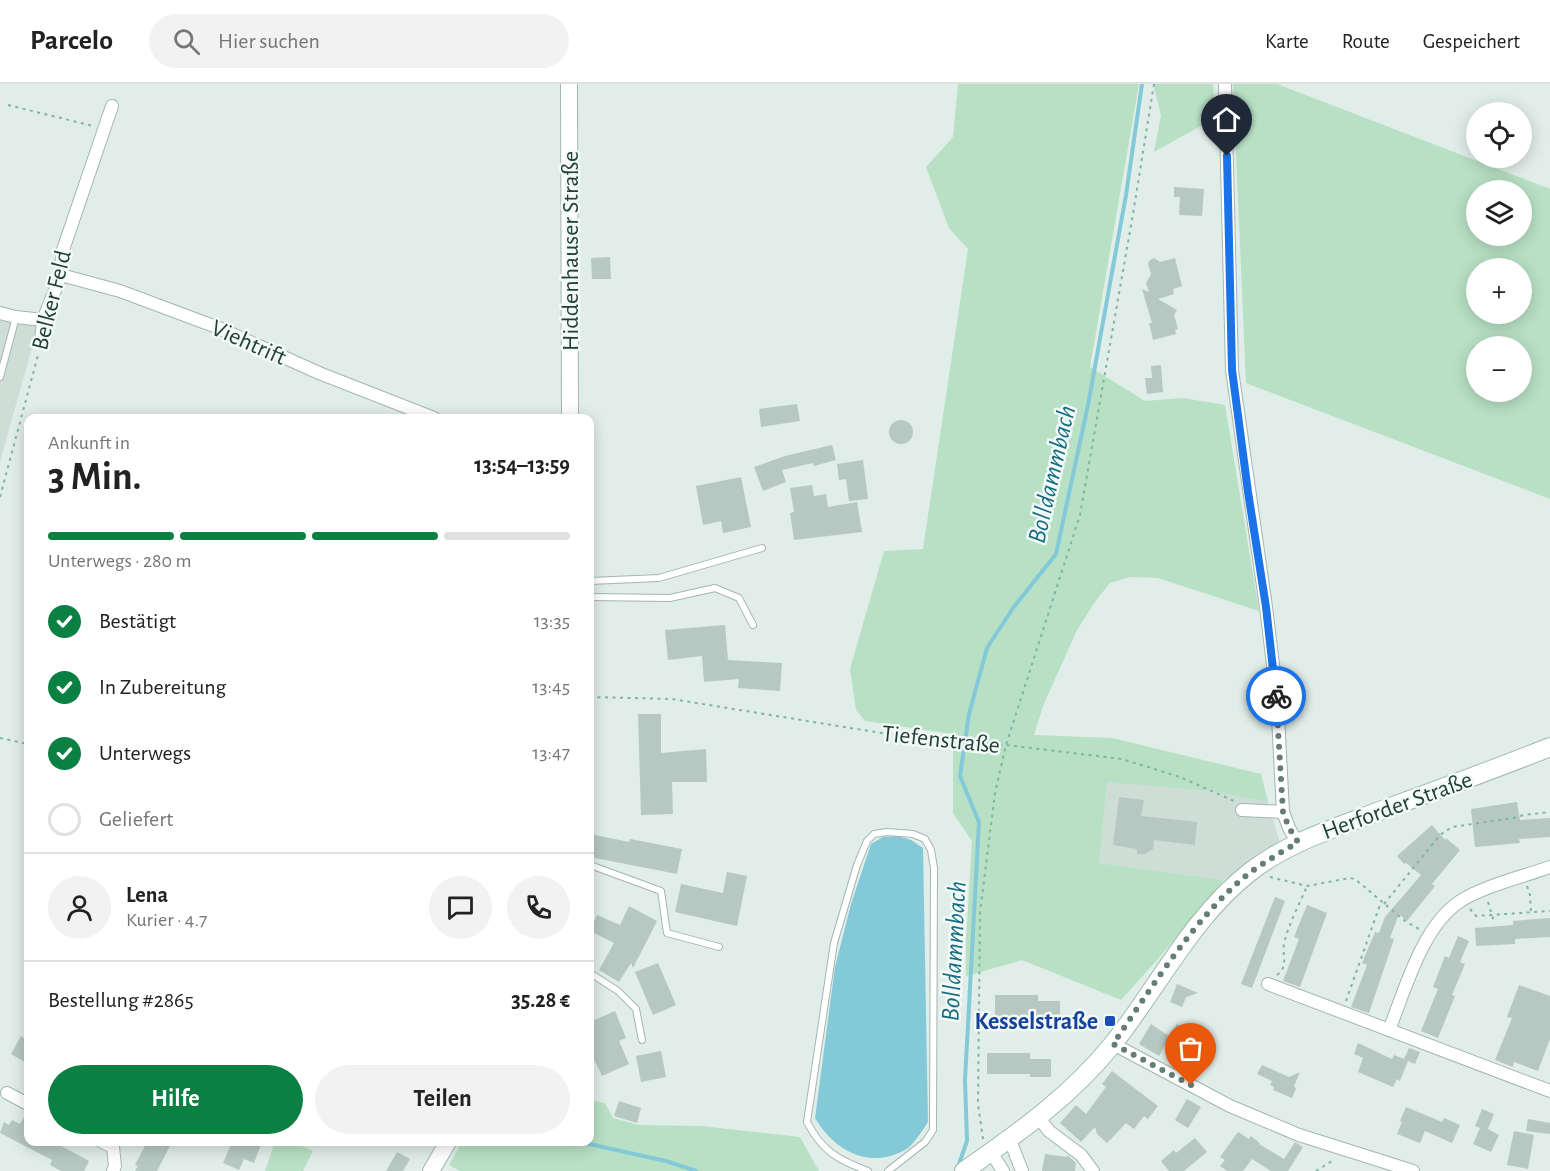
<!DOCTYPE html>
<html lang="de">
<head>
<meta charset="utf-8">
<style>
	body { margin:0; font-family:"Alegreya Sans",sans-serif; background:#f2f2f2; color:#222; height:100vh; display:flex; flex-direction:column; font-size:22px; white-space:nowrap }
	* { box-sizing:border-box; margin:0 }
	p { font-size:20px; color:#767676 }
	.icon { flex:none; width:33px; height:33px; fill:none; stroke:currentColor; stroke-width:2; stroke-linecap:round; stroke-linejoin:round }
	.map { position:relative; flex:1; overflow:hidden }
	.drawer { position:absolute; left:24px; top:330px; width:570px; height:732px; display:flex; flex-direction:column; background:#fff; border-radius:12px; box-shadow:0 3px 15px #0003 }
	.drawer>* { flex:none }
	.fabs { position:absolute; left:1466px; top:18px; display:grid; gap:12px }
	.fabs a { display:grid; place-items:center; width:66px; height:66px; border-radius:50%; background:#fff; box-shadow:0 3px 15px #0003; font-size:30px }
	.pin { position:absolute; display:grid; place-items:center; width:51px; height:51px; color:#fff; margin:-62px -26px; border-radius:50% 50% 50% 0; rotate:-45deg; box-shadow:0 0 6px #0007 }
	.pin .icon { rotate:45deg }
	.courier { position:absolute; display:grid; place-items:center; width:60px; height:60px; margin:-30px; border:4px solid #1a73e8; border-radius:50%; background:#fff; color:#222; box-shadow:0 2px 8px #0007 }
	.summary em { font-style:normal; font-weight:700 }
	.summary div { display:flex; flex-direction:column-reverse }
	.summary { display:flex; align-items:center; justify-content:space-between; height:102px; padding:0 24px }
	h1 { font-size:39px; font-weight:700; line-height:45px }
	.bar { display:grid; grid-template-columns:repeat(4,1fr); gap:9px 6px; align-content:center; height:72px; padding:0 24px }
	.bar i { height:8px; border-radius:4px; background:#e0e0e0 }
	.bar .selected { background:#0b8043 }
	.bar p { grid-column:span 4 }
	.line { display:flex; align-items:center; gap:15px; padding:0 24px; border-top:2px solid #e0e0e0 }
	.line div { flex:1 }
	.round { display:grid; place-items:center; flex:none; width:63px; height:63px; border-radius:32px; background:#f2f2f2 }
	ol { padding:0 24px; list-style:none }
	li { display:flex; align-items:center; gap:18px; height:66px }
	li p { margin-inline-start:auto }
	li .icon { padding:6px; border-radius:50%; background:#0b8043; color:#fff; stroke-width:4 }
	li:last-child { color:#767676 }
	li i { width:33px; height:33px; border:3px solid #e0e0e0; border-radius:50% }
	.button { display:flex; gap:12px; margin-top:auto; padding:12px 24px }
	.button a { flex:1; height:69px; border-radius:36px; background:#0b8043; color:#fff; font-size:24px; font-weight:700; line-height:69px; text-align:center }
	.button a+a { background:#f2f2f2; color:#222 }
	header { display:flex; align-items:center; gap:36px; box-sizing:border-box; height:84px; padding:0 30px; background:#fff; border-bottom:2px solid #e0e0e0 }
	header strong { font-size:28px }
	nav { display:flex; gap:33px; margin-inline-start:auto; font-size:21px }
	.search { width:420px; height:54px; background:#f2f2f2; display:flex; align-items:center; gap:15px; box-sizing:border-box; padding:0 21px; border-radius:33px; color:#767676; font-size:22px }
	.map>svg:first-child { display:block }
</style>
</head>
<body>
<header>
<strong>Parcelo</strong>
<div class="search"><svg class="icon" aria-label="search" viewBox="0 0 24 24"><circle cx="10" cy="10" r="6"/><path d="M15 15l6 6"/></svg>Hier suchen</div>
<nav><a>Karte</a><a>Route</a><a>Gespeichert</a></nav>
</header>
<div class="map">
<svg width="1550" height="1087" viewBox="0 0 1550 1087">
	<rect width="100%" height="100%" fill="#e1ede8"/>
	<g fill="#cfddd7">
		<path d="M0,233L38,242L0,378Z"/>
		<path d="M1107,697L1211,707L1268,718L1280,759L1224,796L1099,779Z"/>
	</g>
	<g fill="#b8e0c4" fill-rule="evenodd">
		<path d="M958,0H1139L1090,283L1145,317L1183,314L1225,321L1259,527L1158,494L1130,493L1110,499L1097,515L1077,546L1043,622L1034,651L1112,654L1261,690L1268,718L1211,707L1107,698L1099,779L1224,796L1157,876L1121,916L1022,876L966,892V857L972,757L953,729V650L865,637L856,626L850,585L884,467L923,465L968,165L949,144L926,83L953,53Z"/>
		<path d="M1153,0H1213L1215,34L1154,68L1161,31Z"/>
		<path d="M1233,0H1277L1550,105V415L1246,299ZM1476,106H1521V152H1476ZM1476,184H1521V230H1476ZM1521,262V308H1476V262Z"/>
		<path d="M590,1016L605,1019L613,1034L639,1041L701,1042L800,1053L819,1087H460L449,1081L462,1058H590Z"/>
		<path d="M275,1058H292L313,1067L303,1087H265Z"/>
	</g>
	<path fill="#84c9d8" d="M898,752L911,756L923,764L928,1038C922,1047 916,1057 908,1064C872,1087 835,1068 815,1034L835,883L851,820L871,760L883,753Z"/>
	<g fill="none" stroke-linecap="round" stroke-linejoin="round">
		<g stroke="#84c9d8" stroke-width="4">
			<path d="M580,1058L666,1077L696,1087"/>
			<path d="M958,1083L967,1057L965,996L979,738L960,692L969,630L987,564L1013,524L1056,470L1088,321L1126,111L1142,0"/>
		</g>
	</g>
	<g fill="#b6c8c1">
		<path d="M1174,103L1204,105L1202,132L1179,131L1180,113H1174Z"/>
		<path d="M610,173L611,195H592L591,174Z"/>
		<path d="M1154,174L1160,178L1175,174L1182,202L1173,205L1174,210L1158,215L1177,226L1174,231L1178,245L1175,246L1176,250L1153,256L1149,239H1152L1142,205L1149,208L1146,199L1151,190L1148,180L1150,176Z"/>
		<path d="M1161,281L1163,308L1147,310L1145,294H1152L1151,282Z"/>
		<path d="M797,320L800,337L761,343L759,325Z"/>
		<circle cx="901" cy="348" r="12"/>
		<path d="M832,361L836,376L814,382L813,379L782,386L786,398L763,407L754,383L785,372Z"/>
		<path d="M863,376L868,415L849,417L846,395L839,396L837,380Z"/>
		<path d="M741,393L751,443L723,449L721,437L703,441L696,402Z"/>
		<path d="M812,401L814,412L826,410L828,423L857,418L862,448L794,456L790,429L794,428L790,404Z"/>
		<path d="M725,541L728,576L782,579L780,607L738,604L739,595L704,598L702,572L668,576L665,546Z"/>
		<path d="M638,630H661V669L706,665L707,698H672L673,730L641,731Z"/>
		<path d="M1119,713L1144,716L1141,732L1197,738L1195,761L1154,756L1153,765L1145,770H1137V765L1113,761Z"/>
		<path d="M1517,718L1520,736L1550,734V753L1519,755L1520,759L1475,763L1471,725Z"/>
		<path d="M1432,741L1445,756L1446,754L1460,766L1432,800L1435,802L1407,837L1399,830L1390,854L1394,855L1369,929L1351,923L1367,881L1362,879L1375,848L1379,849L1385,833L1421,791L1406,779L1404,780L1397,772Z"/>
		<path d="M590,750L629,758L630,755L682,765L677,790L590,773Z"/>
		<path d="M727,788L747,792L737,842L675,828L681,800L723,809Z"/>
		<path d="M1275,813L1285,817L1252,904L1241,900Z"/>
		<path d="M1307,821L1327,829L1300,903L1283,897L1299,855L1294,853Z"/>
		<path d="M629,822L657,837L633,884L631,879L619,898L599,886L614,859L590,847L597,831L620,841Z"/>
		<path d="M1550,834V853L1515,855V860L1476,862L1475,844L1513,841V837Z"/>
		<path d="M1458,852L1469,857L1460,878L1465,880L1452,911L1455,912L1438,954L1421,947L1438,905L1433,903L1438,890L1445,872L1449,874Z"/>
		<path d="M658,879L676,921L653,931L635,888Z"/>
		<path d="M1177,900L1198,909L1186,913L1182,923L1170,918Z"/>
		<path d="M1519,901L1550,912V955L1538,987L1514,978L1513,983L1495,976L1512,934L1507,933Z"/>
		<path d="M995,911H1038V917H1060V935H1038V932H995Z"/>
		<path d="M615,927L626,954L619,957L629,980L602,992L592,971L590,972V938Z"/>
		<path d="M1151,940L1169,952L1177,940L1191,949L1179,970L1165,961L1159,972L1139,960Z"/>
		<path d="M21,952L28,957V980L11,970Z"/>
		<path d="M1358,959L1392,975L1394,971L1404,975L1409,964L1420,968L1415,980L1408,977L1400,997L1397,995L1393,1003L1358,988L1363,974L1354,970Z"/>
		<path d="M661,967L666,993L641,998L636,972Z"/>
		<path d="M987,969H1030V975H1051V993H1030V990H987Z"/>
		<path d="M1262,981L1289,993L1300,988L1294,1002L1296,1005L1292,1014L1273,1006L1274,1003L1270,1001L1272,997L1257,990Z"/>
		<path d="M1112,987L1158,1022L1148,1035L1144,1032L1134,1045L1126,1039L1107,1059L1097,1050L1095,1043L1081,1058L1060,1039L1076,1021L1086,1030L1106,1003L1102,1000Z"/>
		<path d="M1187,1015L1201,1023L1188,1044L1175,1036Z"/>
		<path d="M619,1017L641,1024L637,1039L614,1032Z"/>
		<path d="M1406,1023L1442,1038L1444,1034L1460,1041L1452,1059L1425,1047L1420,1059L1397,1050L1402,1038L1400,1037Z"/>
		<path d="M1482,1025L1494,1030L1488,1045L1499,1051L1491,1068L1473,1060L1480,1044L1475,1042Z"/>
		<path d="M27,1028L28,1058H53L84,1074L89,1077L84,1087H61L50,1081L52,1076L0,1049L4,1038L9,1041L12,1036L20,1040Z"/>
		<path d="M1528,1035L1550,1039V1050L1526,1047Z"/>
		<path d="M1514,1047L1534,1051L1528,1085L1507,1081Z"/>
		<path d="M1238,1048L1249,1055L1251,1052L1260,1059L1259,1060L1284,1075L1295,1058L1303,1063L1288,1087H1271L1252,1075L1243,1087H1227L1220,1082L1225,1076L1220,1073Z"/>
		<path d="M1195,1054L1207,1068L1184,1087H1169L1161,1077L1174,1066L1176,1069Z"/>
		<path d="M147,1058H172L157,1087H135L138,1082L135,1081Z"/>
		<path d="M232,1058H262L254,1079L244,1075L239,1086L223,1079Z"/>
		<path d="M397,1068L410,1075L403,1087H386Z"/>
		<path d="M1045,1070L1067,1073V1071L1076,1079L1075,1087H1042Z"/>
	</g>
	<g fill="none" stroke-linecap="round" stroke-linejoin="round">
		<defs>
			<g id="service">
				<path d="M0,293L16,233"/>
				<path d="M590,497L659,494L762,464"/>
				<path d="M590,513L670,514L715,504L739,514L753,541"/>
				<path d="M590,781L661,807L667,849L719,863"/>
				<path d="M590,889L618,907L636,925L642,956"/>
				<path d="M868,1087C838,1076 822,1067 807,1038L834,859L857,781L867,757L874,750L887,748L913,750L925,755L931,766L934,784L933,1046L925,1058L888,1087"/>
			</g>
			<g id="minor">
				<path d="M1225,0L1232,286L1266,523L1277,614L1283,728L1289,744L1297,758"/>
				<path d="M61,191L120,207L219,244L319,289L434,334"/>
				<path d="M0,229L16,233L43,236"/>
				<path d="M41,259L43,236L61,191L63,166L112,22"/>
				<path d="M1242,726L1283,728"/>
				<path d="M1268,900L1550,1007"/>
				<path d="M1389,946C1405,906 1422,843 1459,818C1480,803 1525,792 1550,783"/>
				<path d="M1113,960L1230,1022L1299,1051L1413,1087"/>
				<path d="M7,1009L28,1020"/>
				<path d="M1038,1033L1049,1047L1081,1071L1093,1087"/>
				<path d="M1010,1056L1022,1087"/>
				<path d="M102,1058L113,1063L115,1082L113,1087"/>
				<path d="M991,1068L1003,1087"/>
			</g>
			<g id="tertiary">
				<path d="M569,0L570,334"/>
				<path d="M431,1087L448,1058"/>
			</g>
			<path id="secondary" d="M964,1087C1018,1049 1070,1013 1112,961C1158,904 1191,834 1250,788C1290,757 1338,743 1385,725C1440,705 1495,685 1550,663"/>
		</defs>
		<use href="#service" stroke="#a3b6b0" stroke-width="8"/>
		<use href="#minor" stroke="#a3b6b0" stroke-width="14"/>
		<use href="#tertiary" stroke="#a3b6b0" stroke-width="18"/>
		<use href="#secondary" stroke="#9fbab1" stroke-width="20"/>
		<g stroke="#7fb4a4" stroke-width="2" stroke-dasharray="3 4.5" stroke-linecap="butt">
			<path d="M8,21L93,42"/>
			<path d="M0,413L38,271"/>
			<path d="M590,613L672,615L906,653L1006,661L1122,675L1180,693L1234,717"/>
			<path d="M0,654L28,660"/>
			<path d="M1270,793L1307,802L1350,794L1355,795L1405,837L1419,845"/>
			<path d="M1527,802L1530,811L1531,829"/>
			<path d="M1488,818L1494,838"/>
			<path d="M1384,820L1440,751L1452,743L1513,734L1524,731L1550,728"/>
			<path d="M1470,825L1476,832L1550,827"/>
			<path d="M1277,891C1289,882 1282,872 1284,860C1288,841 1299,821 1307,802"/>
			<path d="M1346,917L1381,818"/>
			<path d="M983,1055L978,1020L980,828L995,709L1006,661L1080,431L1133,130L1154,0"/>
			<path d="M1316,1087L1335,1075"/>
		</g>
		<use href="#service" stroke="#fff" stroke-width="6"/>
		<use href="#minor" stroke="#fff" stroke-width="12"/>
		<use href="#tertiary" stroke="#fff" stroke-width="16"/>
		<use href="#secondary" stroke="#fff" stroke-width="18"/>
	</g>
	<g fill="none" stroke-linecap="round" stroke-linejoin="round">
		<path stroke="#647d76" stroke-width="6" stroke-dasharray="0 10.8" d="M1191,1001L1113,960C1151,905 1198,828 1251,788C1266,777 1282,768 1298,758L1289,744L1283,728L1276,612"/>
		<path stroke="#1a73e8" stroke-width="8" d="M1227,72L1232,286L1248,408L1266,523L1276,612"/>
	</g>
	<rect fill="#1a4fb4" stroke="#f2f9f6" stroke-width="2" x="1104" y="931" width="12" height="12" rx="3"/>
	<g text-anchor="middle" stroke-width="5" stroke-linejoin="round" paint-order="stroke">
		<g font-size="24" fill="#204038" stroke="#f2f9f6">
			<text transform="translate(570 167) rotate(-90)" y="8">Hiddenhauser Straße</text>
			<text transform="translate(51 216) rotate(-76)" y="8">Belker Feld</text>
			<text transform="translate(249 258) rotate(24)" y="8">Viehtrift</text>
			<text transform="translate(941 655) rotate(6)" y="8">Tiefenstraße</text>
			<text transform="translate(1397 721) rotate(-20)" y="8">Herforder Straße</text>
		</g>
		<g font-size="24" font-weight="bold" fill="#164399" stroke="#f2f9f6" text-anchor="end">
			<text x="1098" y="945">Kesselstraße</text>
		</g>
		<g font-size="26" font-style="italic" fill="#146d82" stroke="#f2f9f6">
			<text transform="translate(1051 390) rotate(-77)" y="9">Bolldammbach</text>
			<text transform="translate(953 867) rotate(-87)" y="9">Bolldammbach</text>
		</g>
	</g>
</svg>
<div class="fabs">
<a><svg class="icon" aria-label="locate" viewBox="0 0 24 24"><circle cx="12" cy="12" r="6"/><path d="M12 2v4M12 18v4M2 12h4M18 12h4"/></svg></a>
<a><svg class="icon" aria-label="layers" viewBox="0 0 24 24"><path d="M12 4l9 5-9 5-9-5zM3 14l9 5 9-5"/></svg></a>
<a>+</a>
<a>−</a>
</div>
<div class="pin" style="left:1191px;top:1001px;background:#ea580c"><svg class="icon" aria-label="bag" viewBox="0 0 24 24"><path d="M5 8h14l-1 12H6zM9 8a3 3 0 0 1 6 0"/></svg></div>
<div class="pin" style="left:1227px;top:72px;background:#1f2937"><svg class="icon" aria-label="home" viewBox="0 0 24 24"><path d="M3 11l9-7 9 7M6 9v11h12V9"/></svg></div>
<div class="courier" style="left:1276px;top:612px"><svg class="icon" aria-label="bike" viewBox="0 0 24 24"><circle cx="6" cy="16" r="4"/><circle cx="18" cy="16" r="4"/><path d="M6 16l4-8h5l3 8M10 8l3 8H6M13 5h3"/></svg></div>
<section class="drawer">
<div class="summary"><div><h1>3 Min.</h1><p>Ankunft in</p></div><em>13:54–13:59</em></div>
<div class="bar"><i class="selected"></i><i class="selected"></i><i class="selected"></i><i></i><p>Unterwegs · 280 m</p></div>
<ol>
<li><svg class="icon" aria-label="check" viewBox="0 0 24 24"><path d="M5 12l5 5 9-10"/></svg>Bestätigt<p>13:35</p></li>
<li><svg class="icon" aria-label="check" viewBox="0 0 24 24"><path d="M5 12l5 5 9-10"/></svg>In Zubereitung<p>13:45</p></li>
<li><svg class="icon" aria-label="check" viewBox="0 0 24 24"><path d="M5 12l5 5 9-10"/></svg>Unterwegs<p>13:47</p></li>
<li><i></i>Geliefert</li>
</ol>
<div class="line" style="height:108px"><a class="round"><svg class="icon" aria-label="person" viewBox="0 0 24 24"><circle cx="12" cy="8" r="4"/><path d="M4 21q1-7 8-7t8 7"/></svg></a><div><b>Lena</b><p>Kurier · 4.7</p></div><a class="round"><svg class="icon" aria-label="chat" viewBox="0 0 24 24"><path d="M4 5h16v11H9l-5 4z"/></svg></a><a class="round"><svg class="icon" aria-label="phone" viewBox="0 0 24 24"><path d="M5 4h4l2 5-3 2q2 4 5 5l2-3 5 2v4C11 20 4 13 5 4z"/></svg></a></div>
<div class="line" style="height:78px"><div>Bestellung #2865</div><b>35.28 €</b></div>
<div class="button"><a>Hilfe</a><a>Teilen</a></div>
</section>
</div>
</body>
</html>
